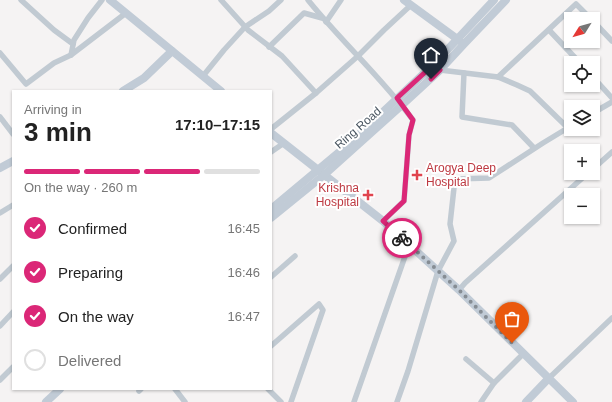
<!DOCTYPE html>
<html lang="en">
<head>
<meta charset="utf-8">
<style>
	body { margin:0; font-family:Arial,sans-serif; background:#f6f6f6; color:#222; height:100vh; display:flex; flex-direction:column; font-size:15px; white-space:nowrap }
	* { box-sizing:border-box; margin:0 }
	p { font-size:13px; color:#767676 }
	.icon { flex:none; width:22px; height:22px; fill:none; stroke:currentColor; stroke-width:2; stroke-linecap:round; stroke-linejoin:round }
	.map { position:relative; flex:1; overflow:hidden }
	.sheet { position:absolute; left:12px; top:90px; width:260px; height:300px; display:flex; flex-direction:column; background:#fff; border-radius:0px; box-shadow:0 1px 3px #0004 }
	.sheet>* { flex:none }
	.needle { width:26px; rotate:233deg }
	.tools { position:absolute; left:564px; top:12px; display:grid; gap:8px }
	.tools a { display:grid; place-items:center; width:36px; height:36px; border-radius:0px; background:#fff; box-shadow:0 1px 3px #0004; font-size:20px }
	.pin { position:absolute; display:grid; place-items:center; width:34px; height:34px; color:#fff; margin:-41px -17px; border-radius:50% 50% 50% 0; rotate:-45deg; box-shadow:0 0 4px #0007 }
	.pin .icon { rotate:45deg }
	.courier { position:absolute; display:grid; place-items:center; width:40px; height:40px; margin:-20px; border:3px solid #db2777; border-radius:50%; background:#fff; color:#222; box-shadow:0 1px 5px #0007 }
	.summary em { font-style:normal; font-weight:800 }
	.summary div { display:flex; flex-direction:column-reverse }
	.summary { display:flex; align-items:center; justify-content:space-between; height:68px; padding:0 12px }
	h1 { font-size:26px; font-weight:800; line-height:30px }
	.bar { display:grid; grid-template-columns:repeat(4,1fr); gap:6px 4px; align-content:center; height:48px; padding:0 12px }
	.bar i { height:5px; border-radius:3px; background:#e0e0e0 }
	.bar .selected { background:#db2777 }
	.bar p { grid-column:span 4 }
	ol { padding:0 12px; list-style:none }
	li { display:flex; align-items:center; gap:12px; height:44px }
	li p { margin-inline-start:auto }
	li .icon { padding:4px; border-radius:50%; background:#db2777; color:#fff; stroke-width:4 }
	li:last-child { color:#767676 }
	li i { width:22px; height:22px; border:2px solid #e0e0e0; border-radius:50% }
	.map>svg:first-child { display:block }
</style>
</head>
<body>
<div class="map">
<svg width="612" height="402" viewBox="0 0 612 402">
	<rect width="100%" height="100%" fill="#f5f3f3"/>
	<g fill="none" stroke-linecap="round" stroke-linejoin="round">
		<g stroke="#c1cad2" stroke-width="5.5">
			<path d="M21,0L54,30L73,44"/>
			<path d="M221,0L248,30L282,56L316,93L271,129"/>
			<path d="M308,0C341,41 381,77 413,120L409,135L404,201L383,221"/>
			<path d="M593,21L612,41"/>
			<path d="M326,22L341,0"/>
			<path d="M549,30L580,63"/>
			<path d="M269,47L304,13L322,18"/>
			<path d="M0,53L26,84L54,63L71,55L126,13"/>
			<path d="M71,55L74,40L88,18L102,0"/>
			<path d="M438,68L440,70L498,77L576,4L591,19"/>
			<path d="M464,73L462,117L512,125L534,148"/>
			<path d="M203,76L224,50L245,27L269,11L281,0"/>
			<path d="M498,77L517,85L530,91L568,128"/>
			<path d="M593,77L612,98"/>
			<path d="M316,93L358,56L384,30L411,5"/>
			<path d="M593,113L612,102"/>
			<path d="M0,117L13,134"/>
			<path d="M271,152L284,143"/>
			<path d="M593,169L612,152"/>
			<path d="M0,213L13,205"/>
			<path d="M271,277L295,256"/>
			<path d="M0,279L13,266"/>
			<path d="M459,290L465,283L588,173"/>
			<path d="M0,326L13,312"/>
			<path d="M271,346L319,304L323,310L291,402"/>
			<path d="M466,359L494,383"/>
			<path d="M548,379L612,318"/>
			<path d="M0,380L13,367"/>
			<path d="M175,389L185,402"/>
			<path d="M268,389L281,402"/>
			<path d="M139,391L141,389"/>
			<path d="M354,402L409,245"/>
			<path d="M397,402L408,371L438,271L454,241L450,224L455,179L489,178L543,143L571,126"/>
			<path d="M481,402L494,383L523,354"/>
		</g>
		<g stroke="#c1cbd6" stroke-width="8">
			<path d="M110,0L221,91"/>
			<path d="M404,0L460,41"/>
			<path d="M123,91L144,78L172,51"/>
			<path d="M271,133L383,221L459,290L573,402"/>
			<path d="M0,168L13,161"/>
			<path d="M271,209L350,143L433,65L494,0"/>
			<path d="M271,218L324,175L402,105L440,70L464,44L506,0"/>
			<path d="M46,402L60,389"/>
			<path d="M526,402L548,379"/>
		</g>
	</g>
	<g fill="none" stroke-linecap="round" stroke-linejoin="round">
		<path stroke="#868d94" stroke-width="4" stroke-dasharray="0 7.2" d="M402,238L459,290L512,343"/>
		<path stroke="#db2777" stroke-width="5" d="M402,238L383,221L404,201L409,135L413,120L397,98L433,65L440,70L431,79"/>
	</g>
	<g fill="#e0444e" stroke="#fff" stroke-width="1.5">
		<path d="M415 169h4v4h4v4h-4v4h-4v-4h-4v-4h4z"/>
		<path d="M366 189h4v4h4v4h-4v4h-4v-4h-4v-4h4z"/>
	</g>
	<g text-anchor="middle" stroke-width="4" stroke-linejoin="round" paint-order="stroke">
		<g font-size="12" fill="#4a5661" stroke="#fff">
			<text transform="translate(358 128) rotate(-41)" y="4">Ring Road</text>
		</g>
		<g font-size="12" fill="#be3a42" stroke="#fff" text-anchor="start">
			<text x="426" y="172">Arogya Deep<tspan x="426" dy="14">Hospital</tspan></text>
			<text x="359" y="192" text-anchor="end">Krishna<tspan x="359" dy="14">Hospital</tspan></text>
		</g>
	</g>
</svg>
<div class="tools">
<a><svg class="needle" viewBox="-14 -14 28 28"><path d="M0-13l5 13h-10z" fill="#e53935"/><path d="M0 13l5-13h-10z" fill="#767676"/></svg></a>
<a><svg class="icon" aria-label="locate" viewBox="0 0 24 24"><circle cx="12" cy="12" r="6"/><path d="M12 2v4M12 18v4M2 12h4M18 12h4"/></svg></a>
<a><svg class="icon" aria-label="layers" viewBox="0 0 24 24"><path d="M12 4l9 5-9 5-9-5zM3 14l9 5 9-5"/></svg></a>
<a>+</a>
<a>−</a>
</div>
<div class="pin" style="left:512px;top:343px;background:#ea580c"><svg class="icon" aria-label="bag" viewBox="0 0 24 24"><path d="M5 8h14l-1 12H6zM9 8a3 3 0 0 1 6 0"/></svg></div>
<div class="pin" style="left:431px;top:79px;background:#1f2937"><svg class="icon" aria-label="home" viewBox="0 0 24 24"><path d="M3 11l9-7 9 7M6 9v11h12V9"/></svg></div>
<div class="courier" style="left:402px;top:238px"><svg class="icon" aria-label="bike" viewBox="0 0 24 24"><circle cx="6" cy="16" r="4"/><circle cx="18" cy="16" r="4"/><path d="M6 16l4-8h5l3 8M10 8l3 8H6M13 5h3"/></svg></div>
<section class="sheet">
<div class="summary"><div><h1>3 min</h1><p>Arriving in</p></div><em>17:10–17:15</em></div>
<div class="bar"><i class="selected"></i><i class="selected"></i><i class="selected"></i><i></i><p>On the way · 260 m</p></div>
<ol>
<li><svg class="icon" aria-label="check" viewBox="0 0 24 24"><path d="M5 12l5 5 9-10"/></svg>Confirmed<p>16:45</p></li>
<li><svg class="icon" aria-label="check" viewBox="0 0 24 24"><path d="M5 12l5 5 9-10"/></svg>Preparing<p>16:46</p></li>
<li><svg class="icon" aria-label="check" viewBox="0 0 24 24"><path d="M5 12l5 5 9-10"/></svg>On the way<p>16:47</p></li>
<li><i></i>Delivered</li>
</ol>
</section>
</div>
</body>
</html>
